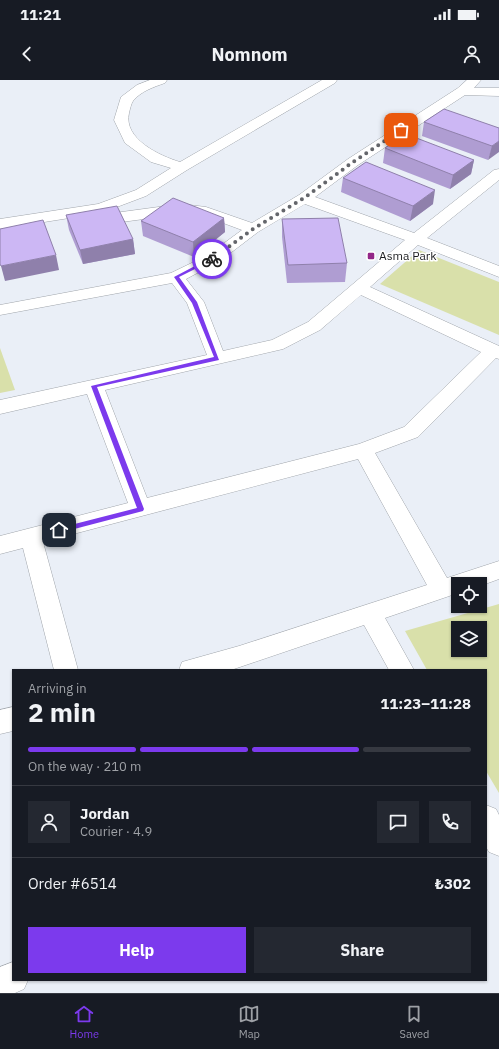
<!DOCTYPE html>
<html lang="en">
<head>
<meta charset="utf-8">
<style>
	body { margin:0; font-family:"IBM Plex Sans",sans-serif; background:#242831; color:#f1f3f6; height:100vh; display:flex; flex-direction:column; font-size:15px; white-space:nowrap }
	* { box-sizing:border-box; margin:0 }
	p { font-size:13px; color:#9ea1a6 }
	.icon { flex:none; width:22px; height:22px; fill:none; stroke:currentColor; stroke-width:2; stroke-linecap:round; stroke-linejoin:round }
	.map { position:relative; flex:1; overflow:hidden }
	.details { position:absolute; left:12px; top:589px; width:475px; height:312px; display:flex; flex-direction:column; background:#171b24; border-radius:0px; box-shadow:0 1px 3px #0004 }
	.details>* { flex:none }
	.controls { position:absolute; left:451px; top:497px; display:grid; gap:8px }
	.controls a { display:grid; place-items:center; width:36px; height:36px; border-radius:0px; background:#171b24; box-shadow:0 1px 3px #0004; font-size:20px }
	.pin { position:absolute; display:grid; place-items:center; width:34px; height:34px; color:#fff; margin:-17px; border-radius:8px; box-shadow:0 2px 6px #0006 }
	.courier { position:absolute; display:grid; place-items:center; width:40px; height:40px; margin:-20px; border:3px solid #7c3aed; border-radius:50%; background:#fff; color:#222; box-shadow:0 1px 5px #0007 }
	.head em { font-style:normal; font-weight:800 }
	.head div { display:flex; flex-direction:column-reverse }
	.head { display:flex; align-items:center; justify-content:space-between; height:68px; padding:0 16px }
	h1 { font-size:26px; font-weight:800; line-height:30px }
	.bar { display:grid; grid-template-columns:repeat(4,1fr); gap:6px 4px; align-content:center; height:48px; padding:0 16px }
	.bar i { height:5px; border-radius:3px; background:#363941 }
	.bar .on { background:#7c3aed }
	.bar p { grid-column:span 4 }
	.line { display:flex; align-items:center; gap:10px; padding:0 16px; border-top:1px solid #363941 }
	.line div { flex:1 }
	.round { display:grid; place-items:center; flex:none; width:42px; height:42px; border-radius:0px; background:#242831 }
	.button { display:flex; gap:8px; margin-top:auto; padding:8px 16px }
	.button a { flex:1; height:46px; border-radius:0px; background:#7c3aed; color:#fff; font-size:16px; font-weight:800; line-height:46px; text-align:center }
	.button a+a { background:#242831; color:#f1f3f6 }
	.status { display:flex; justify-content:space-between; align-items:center; height:28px; padding:0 20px; background:#171b24; direction:ltr }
	.status svg { height:11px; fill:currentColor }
	header { display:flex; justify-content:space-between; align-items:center; height:52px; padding:0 16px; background:#171b24; font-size:18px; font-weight:800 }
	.tab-bar { display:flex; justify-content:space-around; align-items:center; height:56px; border-top:1px solid #363941; background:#171b24; font-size:11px; color:#9ea1a6 }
	.tab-bar a { display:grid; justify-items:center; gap:2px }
	.tab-bar .on { color:#7c3aed }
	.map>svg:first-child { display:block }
</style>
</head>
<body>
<div class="status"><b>11:21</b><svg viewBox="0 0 49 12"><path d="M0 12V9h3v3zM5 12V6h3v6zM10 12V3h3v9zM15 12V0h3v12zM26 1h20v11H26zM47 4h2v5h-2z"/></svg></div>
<header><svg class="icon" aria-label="back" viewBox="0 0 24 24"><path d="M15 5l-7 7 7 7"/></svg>Nomnom<svg class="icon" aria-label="person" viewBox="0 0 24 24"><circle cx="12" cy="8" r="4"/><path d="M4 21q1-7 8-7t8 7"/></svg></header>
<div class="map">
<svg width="499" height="913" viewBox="0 0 499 913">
	<rect width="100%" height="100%" fill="#eaeff7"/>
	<g fill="#d9e0aa" fill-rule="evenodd">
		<path d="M419,170L499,202V255L380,204Z"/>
		<path d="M0,268L15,310L0,313Z"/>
		<path d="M499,524V713L486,691V590H427L405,551ZM458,548H480V570H458Z"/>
	</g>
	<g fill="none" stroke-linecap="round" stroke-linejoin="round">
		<defs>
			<g id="minor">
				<path d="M150,0H167L165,3C154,7 141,11 133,21C131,24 130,29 129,33C123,59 160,76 180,82L322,0H337L335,3L187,90L146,116L101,133L0,149V139L98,124L136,110L171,88L151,82L125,63L114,40L121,17L137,5Z"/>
				<path d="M467,0H481L474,8H499V16L465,15L358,85L315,117L414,153L494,90L499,89V100L427,158L499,186V197L418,165L370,207L499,266V279L496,278L418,357L375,373L447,498L499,481V499L480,506V504H458V513L385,538L414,590H389L364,545L231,590H179L182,582L239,566L427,505L358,379L43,462L78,590H54L23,468L0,474V456L128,423L87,314L0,334V320L207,275L187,223L172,203L0,235V225L171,193L208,175L242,150L199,134H181L92,146L87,144L84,141L87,138L92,136L181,124L206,127L252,143L299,115L348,79L458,8ZM305,124L405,160L308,242L272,260L223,271L204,222L186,199L220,181L258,152ZM361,215L481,272L404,347L359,364L147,418L105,310L283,269L320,250Z"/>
				<path d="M13,627V651L0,654V630Z"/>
				<path d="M486,725L496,729L499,735V776L489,772L486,767Z"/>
				<path d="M13,882V900H28L24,909L15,913H0V887Z"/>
			</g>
		</defs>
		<use href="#minor" stroke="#a0a5ab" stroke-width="1"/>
		<use href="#minor" fill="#fff" fill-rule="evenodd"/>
	</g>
	<g fill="#af9dd2">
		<path d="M424,42L499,48L488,80L422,56Z"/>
		<path d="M385,68L474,80L471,94L450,109L383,83Z"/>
		<path d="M343,98L433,124L410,141L341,112Z"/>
		<path d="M66,135L133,159L135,174L83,184L69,150Z"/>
		<path d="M224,138L225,152L194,177L143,156L141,141Z"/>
		<path d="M282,139L347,183L345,202L287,203L282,157Z"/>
	</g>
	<g fill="#8f80ab">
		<path d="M499,61V72L488,80L492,66Z"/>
		<path d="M474,80L471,94L450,109L453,95Z"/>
		<path d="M435,110L433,124L410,141L413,126Z"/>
		<path d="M224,138L225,152L194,177L193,162Z"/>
		<path d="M133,159L135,174L83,184L80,170Z"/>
		<path d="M56,175L59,190L5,201L1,186Z"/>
	</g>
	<g fill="#ccb7f4" stroke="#8f80ab">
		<path d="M444,29L499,48V61L492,66L424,42Z"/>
		<path d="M406,54L474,80L453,95L385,68Z"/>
		<path d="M366,82L435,110L413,126L343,98Z"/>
		<path d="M173,118L224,138L193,162L141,141Z"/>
		<path d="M117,126L133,159L80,170L66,135Z"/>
		<path d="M338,138L347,183L288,185L282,139Z"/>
		<path d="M43,140L56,175L1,186L0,184V149Z"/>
	</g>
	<path fill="#7c3aed" d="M212,177L213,180L179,197L197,222L219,280L97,307L144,429L143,431L59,453L56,452L55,450L59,448L137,428L91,306L214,277L192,223L174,197Z"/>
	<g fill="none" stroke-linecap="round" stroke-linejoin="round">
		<path stroke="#64666b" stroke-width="4" stroke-dasharray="0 7.2" d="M212,179L253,149L304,118L353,82L401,50"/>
	</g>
	<rect fill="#932688" stroke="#fff" stroke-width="1.5" x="367" y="172" width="8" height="8" rx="2"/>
	<g text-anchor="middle" stroke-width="3" stroke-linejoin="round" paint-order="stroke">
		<g font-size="12" fill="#1c1d20" stroke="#fff" text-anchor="start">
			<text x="379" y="180">Asma Park</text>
		</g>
	</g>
</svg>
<div class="controls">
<a><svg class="icon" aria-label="locate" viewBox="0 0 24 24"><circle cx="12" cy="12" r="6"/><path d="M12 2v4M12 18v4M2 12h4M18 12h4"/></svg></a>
<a><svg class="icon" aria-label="layers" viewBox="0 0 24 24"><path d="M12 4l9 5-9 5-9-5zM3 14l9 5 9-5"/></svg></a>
</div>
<div class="pin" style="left:401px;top:50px;background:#ea580c"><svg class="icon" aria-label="bag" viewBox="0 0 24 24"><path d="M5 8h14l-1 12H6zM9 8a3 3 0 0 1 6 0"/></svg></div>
<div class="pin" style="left:59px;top:450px;background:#1f2937"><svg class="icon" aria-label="home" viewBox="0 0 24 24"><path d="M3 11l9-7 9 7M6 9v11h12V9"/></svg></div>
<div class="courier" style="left:212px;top:179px"><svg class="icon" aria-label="bike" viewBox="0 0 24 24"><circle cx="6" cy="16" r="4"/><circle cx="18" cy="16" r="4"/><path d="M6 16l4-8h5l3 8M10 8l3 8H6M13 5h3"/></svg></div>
<section class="details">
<div class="head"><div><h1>2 min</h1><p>Arriving in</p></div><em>11:23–11:28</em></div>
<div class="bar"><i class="on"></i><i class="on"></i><i class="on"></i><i></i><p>On the way · 210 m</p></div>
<div class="line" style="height:72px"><a class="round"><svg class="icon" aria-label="person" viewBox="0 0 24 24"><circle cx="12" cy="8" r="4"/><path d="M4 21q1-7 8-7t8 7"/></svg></a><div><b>Jordan</b><p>Courier · 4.9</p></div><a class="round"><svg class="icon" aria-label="chat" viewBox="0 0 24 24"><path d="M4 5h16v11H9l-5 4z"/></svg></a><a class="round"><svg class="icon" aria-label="phone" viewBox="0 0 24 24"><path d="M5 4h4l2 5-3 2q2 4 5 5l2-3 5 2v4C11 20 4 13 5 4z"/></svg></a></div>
<div class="line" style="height:52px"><div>Order #6514</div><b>₺302</b></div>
<div class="button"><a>Help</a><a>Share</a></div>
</section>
</div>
<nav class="tab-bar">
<a class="on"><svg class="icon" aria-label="home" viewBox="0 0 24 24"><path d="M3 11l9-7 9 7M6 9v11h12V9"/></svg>Home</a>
<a><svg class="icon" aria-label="map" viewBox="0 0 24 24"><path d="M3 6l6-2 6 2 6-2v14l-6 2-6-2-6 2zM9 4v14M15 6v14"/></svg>Map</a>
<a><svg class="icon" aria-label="saved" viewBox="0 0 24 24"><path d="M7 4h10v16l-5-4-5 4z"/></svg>Saved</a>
</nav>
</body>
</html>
